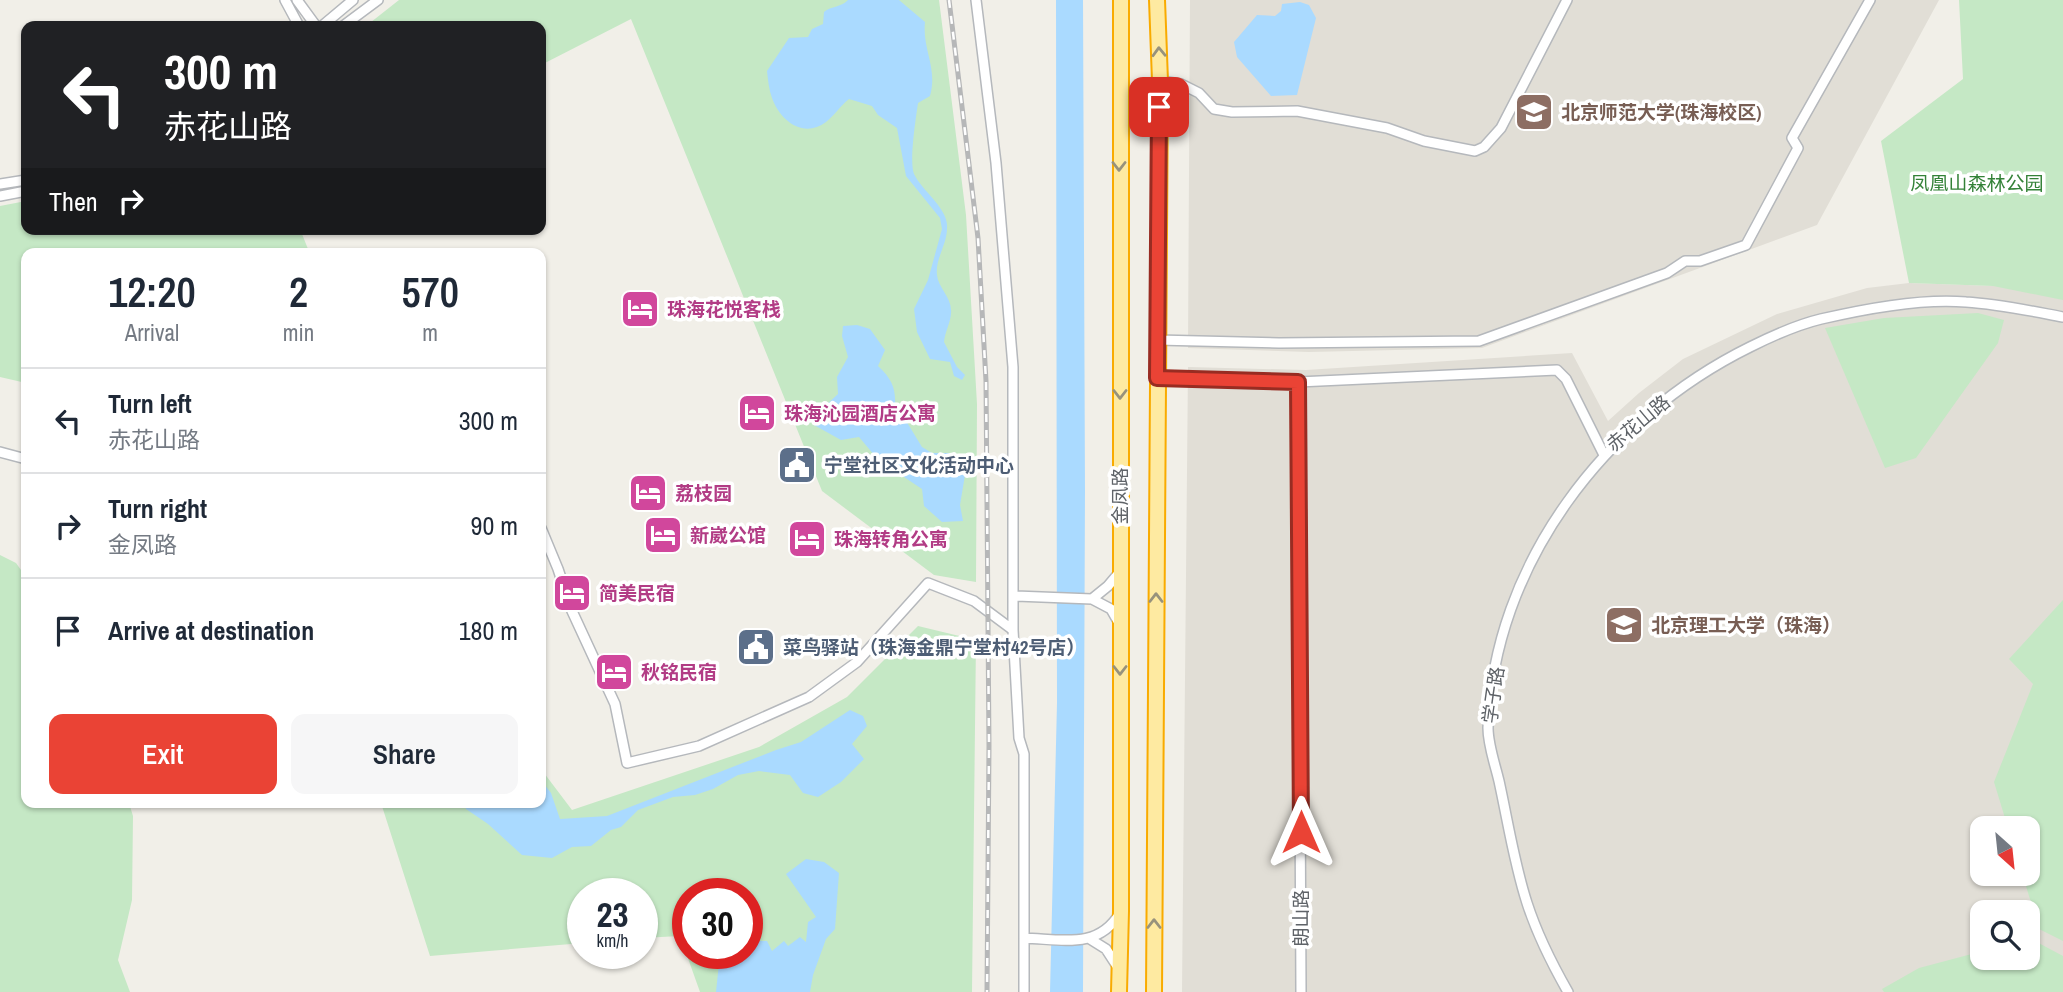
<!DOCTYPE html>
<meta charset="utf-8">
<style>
body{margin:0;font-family:"Archivo Narrow","Noto Sans SC",sans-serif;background:#f6f6f7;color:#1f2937;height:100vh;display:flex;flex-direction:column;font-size:26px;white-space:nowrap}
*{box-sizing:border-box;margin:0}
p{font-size:23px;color:#747a83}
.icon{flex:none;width:38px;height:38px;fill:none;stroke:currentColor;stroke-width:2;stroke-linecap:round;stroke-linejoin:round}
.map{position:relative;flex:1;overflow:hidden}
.drawer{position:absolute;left:21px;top:248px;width:525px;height:560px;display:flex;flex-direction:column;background:#fff;border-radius:14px;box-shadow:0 2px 5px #0004}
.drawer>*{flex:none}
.top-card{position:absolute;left:21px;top:21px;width:525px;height:214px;border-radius:14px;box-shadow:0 2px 5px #0004;background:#202124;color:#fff;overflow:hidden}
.needle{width:46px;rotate:153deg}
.buttons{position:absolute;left:1970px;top:816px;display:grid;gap:14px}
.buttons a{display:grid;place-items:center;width:70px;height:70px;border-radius:14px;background:#fff;box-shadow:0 2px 5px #0004;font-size:35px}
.speed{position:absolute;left:567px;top:878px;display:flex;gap:14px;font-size:35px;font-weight:700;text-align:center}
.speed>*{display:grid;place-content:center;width:91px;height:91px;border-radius:50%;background:#fff;box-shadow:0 2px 5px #0004;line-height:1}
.speed small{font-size:18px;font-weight:400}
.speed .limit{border:10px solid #d22;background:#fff;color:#111}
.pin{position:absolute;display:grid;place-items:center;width:60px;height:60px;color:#fff;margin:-30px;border-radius:14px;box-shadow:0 4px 10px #0006}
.me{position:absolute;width:77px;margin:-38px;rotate:0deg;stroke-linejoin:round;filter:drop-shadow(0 0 5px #0008)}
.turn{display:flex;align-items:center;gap:24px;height:147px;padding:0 28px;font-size:32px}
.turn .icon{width:91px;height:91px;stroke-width:2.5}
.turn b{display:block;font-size:49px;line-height:60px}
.then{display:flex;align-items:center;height:66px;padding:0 28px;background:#0003;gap:14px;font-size:26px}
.eta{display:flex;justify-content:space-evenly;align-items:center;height:119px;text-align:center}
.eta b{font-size:42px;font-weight:600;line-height:49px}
.button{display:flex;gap:14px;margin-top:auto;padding:14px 28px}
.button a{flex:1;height:80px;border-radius:14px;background:#ea4335;color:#fff;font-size:28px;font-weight:600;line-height:80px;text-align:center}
.button a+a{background:#f6f6f7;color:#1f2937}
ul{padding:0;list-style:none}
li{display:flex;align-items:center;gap:21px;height:105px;padding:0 28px;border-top:2px solid #e0e1e3}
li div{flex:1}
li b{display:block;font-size:26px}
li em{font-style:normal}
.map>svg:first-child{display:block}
.education{fill:#e1ded6;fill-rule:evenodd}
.green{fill:#c5e8c5;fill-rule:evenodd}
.water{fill:#aadaff}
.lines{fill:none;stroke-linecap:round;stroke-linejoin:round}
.minor-casing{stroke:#b5b8bc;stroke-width:12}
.trunk-casing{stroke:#f9ab00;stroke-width:18}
.minor{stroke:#fff;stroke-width:9}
.trunk{stroke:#feeaa1;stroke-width:14}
.rail-casing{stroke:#b6b7b8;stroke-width:5}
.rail{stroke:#fff;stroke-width:2.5;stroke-dasharray:8;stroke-linecap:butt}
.oneway{stroke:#97927c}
.route-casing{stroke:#982c22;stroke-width:18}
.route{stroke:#ea4335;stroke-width:12}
.labels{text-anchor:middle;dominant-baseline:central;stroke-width:7;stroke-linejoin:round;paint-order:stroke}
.education-label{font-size:19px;font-weight:bold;fill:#785e54;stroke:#fff;text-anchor:start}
.park-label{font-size:19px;fill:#348238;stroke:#fff}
.hotel-label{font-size:19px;font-weight:bold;fill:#b23c85;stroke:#fff;text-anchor:start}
.street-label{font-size:19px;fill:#5f6368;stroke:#fff}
.service-label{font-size:19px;font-weight:bold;fill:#4e5e75;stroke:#fff;text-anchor:start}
</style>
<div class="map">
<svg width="2063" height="992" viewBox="0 0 2063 992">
<rect width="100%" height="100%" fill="#f1efe8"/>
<path class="education" d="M1190,0H1939L1817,225L1482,348L1309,352L1188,348Z
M2063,156V992H1182L1188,367L1306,370L1572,353L1608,421L1639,393L1683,359L1777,314L1867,288L1909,283L1993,286ZM1983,828H2028V873H1983ZM1983,912H2028V957H1983Z"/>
<path class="green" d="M399,0H939L966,215L977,404L976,582L934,575L822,491L631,19L541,65V26H366Z
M1959,0H2063V300L1993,286L1909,283L1881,141L1963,79Z
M26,201V229H300L310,254H26V383L0,377V206Z
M1978,313L2004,320L1998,343L1916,458L1885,468L1825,328L1884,318Z
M0,555L16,563L26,577V803H129L133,816L132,900L118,960L130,992H0Z
M2063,600V941L2039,929L2022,873H2028V828H2008L1994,782L2033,684L2009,659Z
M918,626L976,640L972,992H700L680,936L642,938V894H583V943L430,956L381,803H541V769L572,810L759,747L847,697ZM688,894H747V954H688Z
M2029,938L2063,956V992H1884L1882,989L1919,968L1983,951V957H2028Z"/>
<path class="water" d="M848,0H899L925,22C922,49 938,68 930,96L918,103C916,117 909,162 914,174C922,191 949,209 947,228C947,245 935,259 937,275C938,287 951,297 951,310C952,320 945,331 944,342L957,367L965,375L962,380L954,376L950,362L930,359L917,332L914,309L928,280L942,229L940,218L906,176L897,128L878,115L872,106L849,99C840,106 834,116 826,122C804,139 780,121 772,98C769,90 768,80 767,71L789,38L808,37L812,29L823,24L824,12C831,6 842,7 848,0Z
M1056,0H1083L1085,490L1083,992H1050L1057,703Z
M1300,2L1309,5L1316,18L1297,95L1271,96L1237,57L1234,42L1257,15L1275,16L1281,11L1282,4Z
M857,325L870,329L885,350L878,366C892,379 896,388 895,407L900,411L922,447L932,453H950L966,469L960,505L963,521L942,522L924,506L922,489L904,477L891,465L875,456L859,437L841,440L814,425L824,407L838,394L837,377L848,357L842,336L843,326Z
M850,710L863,716L867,726L852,744L864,759L841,782L818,797L803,793L790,775L759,771L738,775L713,789L695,795L673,797L638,810L621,827L611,830L591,846L572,847L552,858L522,855L488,824L466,809L463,803H541V780L551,793L560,819L607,816L776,750L801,742Z
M806,859L824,862L839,873L835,929L826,939L813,975L810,992H716L720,954H747V922L753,927L757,941H767L772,951L784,941L788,946L800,937L806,942L808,922L816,917L786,874Z"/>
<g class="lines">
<defs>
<path id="minor" d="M285,0L299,26
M297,0L316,26
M976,0L996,163L1013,367V630L1019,738L1024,754V992
M322,26L353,0
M343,26L378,0
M1160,81L1181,84L1199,93L1214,109L1232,112L1297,111L1387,128L1424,141L1475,151L1484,147L1501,128L1567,0
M0,184L26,180
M0,196L26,191
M1157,340L1279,343L1479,341L1667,273L1685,261H1700L1746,245L1798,148L1792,138L1870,0
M1157,378L1298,382L1557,370L1566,379L1604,455
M1298,382L1301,992
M0,452L26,459
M541,528L558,569L572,611L615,704L627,763L699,746L809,697L857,662L928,583L974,601L1013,630
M1014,596L1092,599L1111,609L1119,623
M1092,599L1108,586L1119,573
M1024,938C1061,939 1098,950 1120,913
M1090,939L1106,949L1119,969
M1568,992C1552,964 1537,934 1527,903C1514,863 1508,822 1499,781C1495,764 1488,745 1488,728C1493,564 1606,418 1750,347C1772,336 1796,325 1821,319C1864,309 1922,298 1966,302C1999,304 2031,311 2063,317"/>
<path id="trunk" d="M1119,992L1121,911V0
M1154,992L1160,81L1157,0"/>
</defs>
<use href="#minor" class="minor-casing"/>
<use href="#trunk" class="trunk-casing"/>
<use href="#minor" class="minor"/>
<use href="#trunk" class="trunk"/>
<defs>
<path id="rail" d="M949,0L978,238L986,381L989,746L987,992"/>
</defs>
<use href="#rail" class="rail-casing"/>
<use href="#rail" class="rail"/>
</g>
<defs><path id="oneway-chevron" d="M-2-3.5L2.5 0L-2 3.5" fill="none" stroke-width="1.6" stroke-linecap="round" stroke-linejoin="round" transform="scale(1.75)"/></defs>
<g class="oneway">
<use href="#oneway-chevron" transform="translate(1159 52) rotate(-92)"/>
<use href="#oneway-chevron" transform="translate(1119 166) rotate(90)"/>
<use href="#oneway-chevron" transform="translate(1120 394) rotate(90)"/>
<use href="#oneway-chevron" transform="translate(1156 598) rotate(-90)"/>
<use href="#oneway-chevron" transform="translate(1120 670) rotate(90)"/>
<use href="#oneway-chevron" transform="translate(1154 924) rotate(-90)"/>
</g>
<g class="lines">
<defs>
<path id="route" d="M1159,107L1157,378L1298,382L1301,832"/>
</defs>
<use href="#route" class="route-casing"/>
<use href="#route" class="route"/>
</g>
<defs>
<symbol id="university-square" viewBox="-11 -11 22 22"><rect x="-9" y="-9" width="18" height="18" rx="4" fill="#8d6e63" stroke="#fff"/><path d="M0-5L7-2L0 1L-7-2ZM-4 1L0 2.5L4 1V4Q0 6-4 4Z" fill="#fff"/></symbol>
<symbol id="hotel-square" viewBox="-11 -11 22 22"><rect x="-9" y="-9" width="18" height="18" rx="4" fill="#d1479c" stroke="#fff"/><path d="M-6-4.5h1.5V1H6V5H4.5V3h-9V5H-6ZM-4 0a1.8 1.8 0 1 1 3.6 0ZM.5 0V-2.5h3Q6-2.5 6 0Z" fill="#fff"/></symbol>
<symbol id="civic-square" viewBox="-11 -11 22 22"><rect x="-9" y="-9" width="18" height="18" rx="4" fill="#5c6f8a" stroke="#fff"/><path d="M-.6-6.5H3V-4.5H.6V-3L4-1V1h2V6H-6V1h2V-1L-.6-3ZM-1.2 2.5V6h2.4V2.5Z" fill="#fff"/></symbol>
</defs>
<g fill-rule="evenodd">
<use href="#university-square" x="1512" y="90" width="44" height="44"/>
<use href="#hotel-square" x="618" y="287" width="44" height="44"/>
<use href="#hotel-square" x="735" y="391" width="44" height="44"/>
<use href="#civic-square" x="775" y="443" width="44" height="44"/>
<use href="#hotel-square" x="626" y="471" width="44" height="44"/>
<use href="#hotel-square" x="641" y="513" width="44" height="44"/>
<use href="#hotel-square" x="785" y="517" width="44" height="44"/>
<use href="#hotel-square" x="550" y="571" width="44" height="44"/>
<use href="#university-square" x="1602" y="603" width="44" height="44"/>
<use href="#civic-square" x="734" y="625" width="44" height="44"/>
<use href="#hotel-square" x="592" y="650" width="44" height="44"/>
</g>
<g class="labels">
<g class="education-label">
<text x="1561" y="112">北京师范大学(珠海校区)</text>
<text x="1651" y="625">北京理工大学（珠海）</text>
</g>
<g class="park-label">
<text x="1977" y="183">凤凰山森林公园</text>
</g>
<g class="hotel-label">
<text x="667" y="309">珠海花悦客栈</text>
<text x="784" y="413">珠海沁园酒店公寓</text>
<text x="675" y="493">荔枝园</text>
<text x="690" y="535">新崴公馆</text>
<text x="834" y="539">珠海转角公寓</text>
<text x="599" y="593">简美民宿</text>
<text x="641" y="672">秋铭民宿</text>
</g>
<g class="street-label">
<text transform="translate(1638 423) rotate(-40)">赤花山路</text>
<text transform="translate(1120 496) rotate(-90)">金凤路</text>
<text transform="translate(1493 695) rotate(-82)">学子路</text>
<text transform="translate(1301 918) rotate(-90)">朗山路</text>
</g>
<g class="service-label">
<text x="824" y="465">宁堂社区文化活动中心</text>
<text x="783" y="647">菜鸟驿站（珠海金鼎宁堂村42号店）</text>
</g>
</g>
</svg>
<div class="buttons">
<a><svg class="needle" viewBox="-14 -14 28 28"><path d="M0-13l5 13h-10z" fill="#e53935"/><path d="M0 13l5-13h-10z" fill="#747a83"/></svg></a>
<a><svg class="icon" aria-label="search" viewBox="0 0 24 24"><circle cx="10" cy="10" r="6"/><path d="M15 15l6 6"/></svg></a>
</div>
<div class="speed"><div>23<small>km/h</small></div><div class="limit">30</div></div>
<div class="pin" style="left:1159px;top:107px;background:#d93025"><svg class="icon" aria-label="arrive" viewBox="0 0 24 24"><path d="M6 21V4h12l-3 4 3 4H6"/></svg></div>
<svg class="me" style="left:1301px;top:832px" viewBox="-20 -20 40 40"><path d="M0-17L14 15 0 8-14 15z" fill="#ea4335" stroke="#fff" stroke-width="4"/></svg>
<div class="top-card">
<div class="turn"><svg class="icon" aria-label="left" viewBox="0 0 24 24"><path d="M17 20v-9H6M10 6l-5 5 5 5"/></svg><div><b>300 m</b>赤花山路</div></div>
<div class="then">Then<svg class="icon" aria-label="right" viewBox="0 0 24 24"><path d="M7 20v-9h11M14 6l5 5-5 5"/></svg></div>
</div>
<section class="drawer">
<div class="eta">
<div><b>12:20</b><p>Arrival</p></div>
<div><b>2</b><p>min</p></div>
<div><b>570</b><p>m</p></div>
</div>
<ul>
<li><svg class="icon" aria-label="left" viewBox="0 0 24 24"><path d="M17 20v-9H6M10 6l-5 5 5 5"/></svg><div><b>Turn left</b><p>赤花山路</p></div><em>300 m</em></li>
<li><svg class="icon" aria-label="right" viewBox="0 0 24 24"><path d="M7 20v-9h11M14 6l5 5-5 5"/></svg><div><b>Turn right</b><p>金凤路</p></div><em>90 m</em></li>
<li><svg class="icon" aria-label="arrive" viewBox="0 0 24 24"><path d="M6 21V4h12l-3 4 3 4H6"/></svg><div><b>Arrive at destination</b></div><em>180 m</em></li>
</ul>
<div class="button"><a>Exit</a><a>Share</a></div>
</section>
</div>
